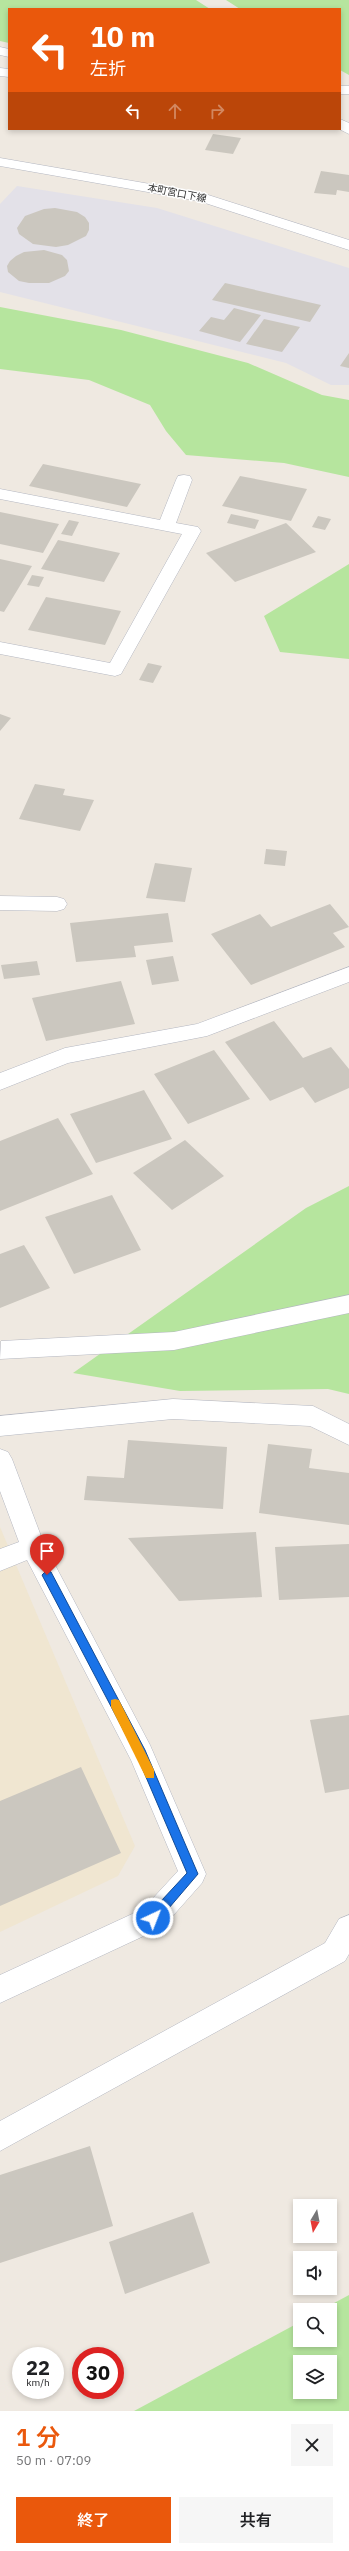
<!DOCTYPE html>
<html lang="ja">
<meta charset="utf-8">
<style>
body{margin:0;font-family:"IBM Plex Sans","Noto Sans JP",sans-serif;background:#f6f6f6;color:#202124;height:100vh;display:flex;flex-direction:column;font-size:15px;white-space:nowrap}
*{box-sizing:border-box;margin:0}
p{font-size:13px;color:#757577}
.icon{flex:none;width:22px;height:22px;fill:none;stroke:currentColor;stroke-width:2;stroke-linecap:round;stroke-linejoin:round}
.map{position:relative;height:2411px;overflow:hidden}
.details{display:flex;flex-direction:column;background:#fff;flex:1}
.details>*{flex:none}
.top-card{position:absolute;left:8px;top:8px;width:333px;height:122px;border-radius:0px;box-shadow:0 2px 6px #0003;background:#ea580c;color:#fff;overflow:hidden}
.needle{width:26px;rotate:190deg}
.controls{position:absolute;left:293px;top:2199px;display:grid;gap:8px}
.controls a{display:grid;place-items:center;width:44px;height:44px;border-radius:0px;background:#fff;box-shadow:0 2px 6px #0003;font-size:20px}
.speed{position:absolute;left:12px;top:2347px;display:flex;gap:8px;font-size:20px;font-weight:700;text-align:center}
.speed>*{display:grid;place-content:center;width:52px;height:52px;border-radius:50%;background:#fff;box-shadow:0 2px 6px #0003;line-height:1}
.speed small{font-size:10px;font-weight:400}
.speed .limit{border:6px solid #d22;background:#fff;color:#111}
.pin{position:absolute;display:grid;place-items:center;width:34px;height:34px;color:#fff;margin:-41px -17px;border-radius:50% 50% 50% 0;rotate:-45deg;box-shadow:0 0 4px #0007}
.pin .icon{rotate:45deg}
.me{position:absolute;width:44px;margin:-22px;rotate:43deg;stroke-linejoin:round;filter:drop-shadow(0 0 3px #0008)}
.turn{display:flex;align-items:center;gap:14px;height:84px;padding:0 16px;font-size:18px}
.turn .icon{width:52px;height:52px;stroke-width:2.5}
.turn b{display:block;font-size:28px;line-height:34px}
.lanes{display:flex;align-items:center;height:38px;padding:0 16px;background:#0003;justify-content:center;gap:20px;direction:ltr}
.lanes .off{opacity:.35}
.round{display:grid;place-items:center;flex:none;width:42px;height:42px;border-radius:0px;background:#f6f6f6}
.overview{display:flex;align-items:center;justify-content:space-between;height:68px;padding:0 16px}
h1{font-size:24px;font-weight:600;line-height:30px;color:#ea580c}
.action{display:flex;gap:8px;margin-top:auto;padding:8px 16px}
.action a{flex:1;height:46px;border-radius:0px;background:#ea580c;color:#fff;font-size:16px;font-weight:600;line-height:46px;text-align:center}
.action a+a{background:#f6f6f6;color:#202124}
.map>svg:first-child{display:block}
.industrial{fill:#e3e1e8}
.education{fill:#f0e6d1}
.green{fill:#b6e59e;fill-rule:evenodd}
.building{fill:#cbc7bf}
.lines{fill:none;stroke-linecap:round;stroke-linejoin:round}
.minor-casing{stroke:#b4b7c1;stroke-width:1}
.minor{fill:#fff;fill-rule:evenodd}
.route{fill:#1a73e8;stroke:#114b97}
.slow{fill:#f59e0b}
.labels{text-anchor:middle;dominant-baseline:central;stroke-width:3;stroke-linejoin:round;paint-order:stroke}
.far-street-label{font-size:10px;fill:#2e2e2e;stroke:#fff}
</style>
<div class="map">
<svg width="349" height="2411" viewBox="0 0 349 2411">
<rect width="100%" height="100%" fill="#efe9e1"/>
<path class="industrial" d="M17,186L157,208L349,268V385H331L286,363L0,292V204Z"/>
<path class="education" d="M0,1527L135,1846L118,1876L0,1932Z"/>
<path class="green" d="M0,0H196L210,9H9V43L0,41Z
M226,0H349V75L340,70V9H240Z
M0,307L121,330L248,363L322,395L349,400V477L284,463L186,455L166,431L150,405L89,380L0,369Z
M349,564V659L280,652L264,616Z
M349,1186V1394L328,1389L180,1391L73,1373L306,1208Z
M349,2295V2411H134L300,2322V2340H330V2310H321ZM300,2362H330V2392H300Z"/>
<path class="building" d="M213,134L241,138L233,154L205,150Z
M321,171L349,175V192L337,190L336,195L314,193Z
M55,208L77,212L85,217L89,223V230L86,236L68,245L56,247L33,244L19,234L17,228L25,216L44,209Z
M44,250L62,255L67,260L69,271L65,276L49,283H29L19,281L8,272L7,266L10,261L16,256L24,252Z
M225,283L321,305L310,322L212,300Z
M234,308L261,315L240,342L199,331L211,317L224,320Z
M264,319L300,327L282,352L246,344Z
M349,353V368L340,366Z
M43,464L141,484L127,507L29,486Z
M240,476L307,489L291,521L222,506Z
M0,512L59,524L43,553L0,544Z
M231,514L259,520L255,529L227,523Z
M318,516L331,519L325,530L312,527Z
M69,520L79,522L72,536L61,534Z
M286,523L316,552L235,582L206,553Z
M58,540L120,553L104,582L41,569Z
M0,559L32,566L4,612L0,611Z
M32,575L44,577L39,587L27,585Z
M46,597L121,611L105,645L28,630Z
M148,663L162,666L153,683L139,680Z
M0,714L11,718L0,731Z
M35,784L65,789L63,795L94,800L80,831L19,819Z
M266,849L287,851L285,866L264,864Z
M155,863L192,868L185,902L146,898Z
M330,904L349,927L333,933L345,947L251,985L211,934L260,914L271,927Z
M168,913L173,942L134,946L136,957L76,962L70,923Z
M173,956L179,981L152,985L146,960Z
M37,961L40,975L4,979L1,965Z
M121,981L135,1024L46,1041L32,998Z
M274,1021L303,1058L331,1047L349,1069V1088L315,1103L303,1087L270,1101L225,1042Z
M214,1050L250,1099L188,1124L154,1074Z
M144,1090L172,1139L96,1163L70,1114Z
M58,1118L93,1174L0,1211V1141Z
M185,1140L224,1176L172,1210L133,1173Z
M112,1195L141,1250L74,1274L45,1217Z
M24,1245L50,1288L0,1308V1254Z
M128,1440L227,1447L223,1509L84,1500L87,1476L124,1478Z
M268,1444L312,1449L309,1468L349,1473V1525L259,1513Z
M256,1532L262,1597L179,1601L128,1538Z
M349,1544V1597L279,1600L275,1547Z
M349,1715V1789L325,1793L310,1720Z
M81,1767L121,1853L0,1906V1801Z
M90,2146L113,2226L0,2263V2175Z
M193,2212L210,2263L125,2294L109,2242Z"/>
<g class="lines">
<defs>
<path id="minor" d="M0,47L9,49V57L0,55Z
M0,68L9,69V77L0,76Z
M340,86H349V94H340Z
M340,119L349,123V134L339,129Z
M0,158L202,193L349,240V250L199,201L0,166Z
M184,475L190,476L192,480L176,523L198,527L201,531L121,674L115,676L0,654V642L110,663L182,534L0,499V489L160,520L176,480L178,476Z
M0,896L57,897L64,899L67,904L64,909L57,911L0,910Z
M349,967V982L207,1036L68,1063L0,1090V1073L65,1048L197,1024Z
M349,1295V1313L174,1350L0,1359L1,1341L174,1332Z
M173,1399L313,1406L349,1424V1445L310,1426L173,1419L0,1436V1416Z
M0,1449L8,1452L12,1459L44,1544L150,1745L206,1874L202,1883L163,1927L0,2003V1975L143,1909L178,1871L131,1760L27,1560L0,1571V1549L19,1542L0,1491Z
M349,1915V1954L345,1961L0,2151V2121L325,1943L339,1919Z"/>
</defs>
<use href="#minor" class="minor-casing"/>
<use href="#minor" class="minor"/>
</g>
<path class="route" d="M47,1570L51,1572L145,1750L198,1874L157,1922L153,1923L149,1922V1914L187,1873L137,1756L42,1575Z"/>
<path class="slow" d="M115,1699L119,1700L154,1770V1778H146L111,1707V1700Z"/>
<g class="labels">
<g class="far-street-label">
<text transform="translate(177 193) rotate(11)">本町宮口下線</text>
</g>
</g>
</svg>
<div class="controls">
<a><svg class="needle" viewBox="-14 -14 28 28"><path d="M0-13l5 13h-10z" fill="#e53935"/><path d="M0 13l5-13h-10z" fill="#757577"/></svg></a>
<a><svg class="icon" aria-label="sound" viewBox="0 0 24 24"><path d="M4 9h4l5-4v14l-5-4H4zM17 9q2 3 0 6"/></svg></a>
<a><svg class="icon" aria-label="search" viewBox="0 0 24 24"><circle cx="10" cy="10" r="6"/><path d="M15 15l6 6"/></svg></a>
<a><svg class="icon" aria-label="layers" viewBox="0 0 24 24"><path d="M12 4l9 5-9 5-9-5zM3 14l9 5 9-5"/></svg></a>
</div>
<div class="speed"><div>22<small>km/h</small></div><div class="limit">30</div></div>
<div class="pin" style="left:47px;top:1575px;background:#d93025"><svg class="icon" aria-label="arrive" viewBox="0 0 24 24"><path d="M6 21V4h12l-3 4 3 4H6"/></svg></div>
<svg class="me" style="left:153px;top:1918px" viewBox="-20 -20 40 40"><circle r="17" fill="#1a73e8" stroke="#fff" stroke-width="3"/><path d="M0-11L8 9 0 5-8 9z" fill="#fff"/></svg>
<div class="top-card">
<div class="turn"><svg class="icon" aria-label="left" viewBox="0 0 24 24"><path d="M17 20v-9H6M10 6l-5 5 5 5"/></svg><div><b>10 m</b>左折</div></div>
<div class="lanes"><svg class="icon" aria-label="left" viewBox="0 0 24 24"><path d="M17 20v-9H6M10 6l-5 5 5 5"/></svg><svg class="icon off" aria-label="ahead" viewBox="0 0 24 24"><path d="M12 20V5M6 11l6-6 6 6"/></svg><svg class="icon off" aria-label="right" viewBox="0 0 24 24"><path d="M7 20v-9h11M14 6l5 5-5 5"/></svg></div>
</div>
</div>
<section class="details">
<div class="overview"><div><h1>1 分</h1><p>50 m · 07:09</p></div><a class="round"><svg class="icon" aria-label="close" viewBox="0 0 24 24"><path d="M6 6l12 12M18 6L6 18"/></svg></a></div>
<div class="action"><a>終了</a><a>共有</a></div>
</section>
